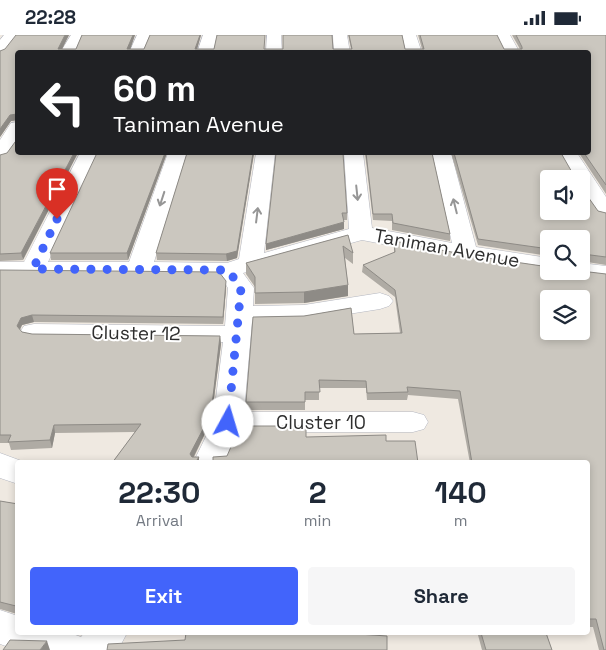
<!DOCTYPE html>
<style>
body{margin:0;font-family:"Space Grotesk",sans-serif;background:#f6f6f7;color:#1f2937;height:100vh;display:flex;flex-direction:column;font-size:19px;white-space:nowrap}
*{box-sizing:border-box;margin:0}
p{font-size:16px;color:#747a83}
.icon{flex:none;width:28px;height:28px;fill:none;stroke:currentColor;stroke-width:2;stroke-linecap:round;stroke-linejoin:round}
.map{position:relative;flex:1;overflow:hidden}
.panel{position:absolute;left:15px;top:425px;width:575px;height:175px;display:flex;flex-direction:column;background:#fff;border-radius:5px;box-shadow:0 2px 8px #0003}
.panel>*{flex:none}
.guide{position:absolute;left:15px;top:15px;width:576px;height:105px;border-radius:5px;box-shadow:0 2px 8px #0003;background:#202124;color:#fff;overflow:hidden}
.controls{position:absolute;left:540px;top:135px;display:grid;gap:10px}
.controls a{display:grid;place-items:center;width:50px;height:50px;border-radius:5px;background:#fff;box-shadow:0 2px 8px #0003;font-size:25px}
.pin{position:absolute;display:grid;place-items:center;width:42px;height:42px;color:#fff;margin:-51px -21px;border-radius:50% 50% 50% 0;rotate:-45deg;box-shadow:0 0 5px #0007}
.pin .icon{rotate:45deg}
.me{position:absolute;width:55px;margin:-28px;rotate:6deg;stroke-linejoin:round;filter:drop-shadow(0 0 4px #0008)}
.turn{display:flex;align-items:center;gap:18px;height:105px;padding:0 15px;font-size:22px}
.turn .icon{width:65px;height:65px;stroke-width:2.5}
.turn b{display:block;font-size:35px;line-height:42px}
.eta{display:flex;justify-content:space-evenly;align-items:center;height:85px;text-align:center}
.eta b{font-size:30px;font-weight:800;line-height:35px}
.button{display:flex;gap:10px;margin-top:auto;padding:10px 15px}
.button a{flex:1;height:58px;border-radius:5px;background:#4264fb;color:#fff;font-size:20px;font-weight:800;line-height:58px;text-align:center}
.button a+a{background:#f6f6f7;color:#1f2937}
.status{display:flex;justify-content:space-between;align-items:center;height:35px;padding:0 25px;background:#fff;direction:ltr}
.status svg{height:14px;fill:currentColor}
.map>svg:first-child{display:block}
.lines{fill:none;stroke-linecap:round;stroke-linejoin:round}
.minor-casing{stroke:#b4b7c1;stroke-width:1}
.minor{fill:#fff;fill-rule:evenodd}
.wall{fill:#afaba4;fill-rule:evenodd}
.shaded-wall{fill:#8e8b86}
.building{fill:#cbc7bf;stroke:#8e8b86;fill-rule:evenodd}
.oneway{stroke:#969696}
.route{stroke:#4264fb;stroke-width:9;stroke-dasharray:0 16.2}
.labels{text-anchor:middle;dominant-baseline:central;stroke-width:4;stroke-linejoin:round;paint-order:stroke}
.street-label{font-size:19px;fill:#2e2e2e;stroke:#fff}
</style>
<div class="status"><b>22:28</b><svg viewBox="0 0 49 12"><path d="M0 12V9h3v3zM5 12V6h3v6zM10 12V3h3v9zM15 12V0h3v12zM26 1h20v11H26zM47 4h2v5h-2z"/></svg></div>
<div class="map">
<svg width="606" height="615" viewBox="0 0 606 615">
<rect width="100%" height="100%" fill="#efe9e1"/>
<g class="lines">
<defs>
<path id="minor" d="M4,0H19L5,18L0,20V5Z
M71,0H85L75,18H60Z
M137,0H151L144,18H129Z
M203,0H217L213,18H197Z
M267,0H281L282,18H266Z
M333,0H347L350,18H334Z
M402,0H416L422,18H406Z
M496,0H510L520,18H505Z
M18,87V107L7,123L0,125V105L11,88Z
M80,118H99L48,227H129L168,118H187L154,227L227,228L239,224L256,118H275L264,218L349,194L344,118H363L372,193L452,208L432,118H451L476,212L549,223V236H553L549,237L466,225L362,205L243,238L254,253L253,271L304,270L380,258L389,261L393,266L389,271L380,274L304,286L252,287L244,377H413L424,380L428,387L424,394L413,397H239L226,428H193L213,387L223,307L34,305L24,303L20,297L24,291L34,289L225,291L228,253L221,242L0,241V227H24Z
M559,118H577L606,162V184L598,182L581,157V144H573Z
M581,228L606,231V245L572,240L570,236H581Z
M0,418L27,428H18V449L0,443Z
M0,575L18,581V598H70L81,602L84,598H127L118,615H17L0,609Z"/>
</defs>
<use href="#minor" class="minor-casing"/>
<use href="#minor" class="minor"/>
</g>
<path class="wall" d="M69,0L62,14H76L82,0H135L130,14H144L150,0H201L197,14H351L348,0H402L405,14H422L418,0H497L504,14H520L512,0H606V159L579,118H589V18H18V85L11,86L0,102V16Z
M167,118L128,225H51L50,218Z
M187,118H254L237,223L227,226L157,225L156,218Z
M276,118L347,178V185H343L344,194L266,215V209Z
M361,118H432L450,199V206L392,195V186L373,185L365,118Z
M451,118H561L549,144L598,176L606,178V230L581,226V204H549V221L478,210Z
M0,120L23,225L0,226Z
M348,200L353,218V229L345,223L348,250V261L304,268L255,269V252L246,239V228Z
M394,206L467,220L549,232V236H581L606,239V615H599L593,592H588V428H470L458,364L408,360L407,365H367L366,353H319V365H305V375H246V367L253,282L304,281L351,273L354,299L400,298L395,262L362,237L363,230L394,218ZM549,264H581V296H549Z
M0,235L226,253L223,289L34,287L22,290L20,295L22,297L32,299L220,301L221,309L211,386L194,422H199V428H112L135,397L55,398L52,413L11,415L9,408H0Z
M0,466L18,469V585L17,579L0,574Z
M479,598H546L552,615H482L478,600Z"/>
<path class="shaded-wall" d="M65,0H69L60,18L58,14Z
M133,0H135L129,18L127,14Z
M200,0H201L196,18L195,14Z
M17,79L18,85L11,86L0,102V94L10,80Z
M74,118H78L23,225L21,218Z
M165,118H167L128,225L127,218Z
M253,118H254L237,223L227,226L226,219Z
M344,187V194L266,215V209Z
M226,246V253L223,289V282Z
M348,250V261L304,268V257Z
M32,280L34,287L22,290L18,298L17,291L21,283Z
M220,301L221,309L211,386L191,427L190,419Z
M54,390L55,398L52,413L50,405Z
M199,422V428H195Z
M47,606L50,615H40Z"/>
<path class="building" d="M16,0H65L58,14H76L82,0H133L127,14H144L150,0H200L195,14H214L217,0H265L264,14H283V0H332L333,14H352L349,0H402L405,14H424L420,0H497L504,14H522V12L516,0H606V150L584,118H589V18H18V80L17,79L10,80L0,94V16L5,14Z
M18,103V118H74L21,218L0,219V120L7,118Z
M97,118H165L127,218H50Z
M187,118H253L237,216L226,219L156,218Z
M276,118H343L347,178H342L344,187L266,209Z
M366,118H432L450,199L393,188L392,179H373Z
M454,118H561L573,139L580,140L581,144H549V176H581V152L598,176L606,178V222L583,219L581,221V204H549V214L478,204Z
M348,200L353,218L343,211L348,250L304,257L255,258V242L246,228Z
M394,206L467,220L549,232V236H581L606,239V615H604L596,584H588V428H472L460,356L407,352L408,357L367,358L366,346L319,345L320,357H305V367H246L253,282L304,281L351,273L354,299L402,298L395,255L363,230L395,217ZM549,264H581V296H549Z
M0,235L219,237L226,246L223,282L32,280L21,283L17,291L22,297L32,299L220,301L211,379L190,419L192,422H199L195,428H112L141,389L54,390L50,405L8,407L11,400H0Z
M240,391H306V402L386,400V406H415L418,428H213V422L227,421Z
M0,466L18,469V584L16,571L0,567Z
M186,598H344L387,601V615H107L108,609L185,605Z
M481,598H546L552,615H486Z
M10,605L47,606L40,615H3Z"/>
<defs><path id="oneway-shaft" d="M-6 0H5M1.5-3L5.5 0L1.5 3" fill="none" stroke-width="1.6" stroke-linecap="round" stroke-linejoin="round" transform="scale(1.25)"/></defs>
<g class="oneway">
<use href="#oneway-shaft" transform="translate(357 158) rotate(84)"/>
<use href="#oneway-shaft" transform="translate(162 164) rotate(108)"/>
<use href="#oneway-shaft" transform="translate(455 171) rotate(-104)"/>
<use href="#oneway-shaft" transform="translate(257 180) rotate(-83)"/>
</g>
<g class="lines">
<path class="route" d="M57,184L33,234L228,235L241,253L228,387"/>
</g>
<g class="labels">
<g class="street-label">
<text transform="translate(447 213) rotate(10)">Taniman Avenue</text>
<text transform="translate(136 298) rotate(1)">Cluster 12</text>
<text x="321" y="387">Cluster 10</text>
</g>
</g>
</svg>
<div class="controls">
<a><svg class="icon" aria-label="sound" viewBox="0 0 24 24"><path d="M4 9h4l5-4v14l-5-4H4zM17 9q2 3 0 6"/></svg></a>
<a><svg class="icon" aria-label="search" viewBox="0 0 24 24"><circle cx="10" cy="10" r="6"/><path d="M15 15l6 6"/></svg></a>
<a><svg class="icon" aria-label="layers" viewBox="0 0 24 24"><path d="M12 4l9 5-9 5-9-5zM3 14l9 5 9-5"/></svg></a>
</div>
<div class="pin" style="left:57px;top:184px;background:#d93025"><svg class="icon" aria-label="arrive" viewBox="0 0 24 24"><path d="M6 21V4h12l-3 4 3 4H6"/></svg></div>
<svg class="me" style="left:228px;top:387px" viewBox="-20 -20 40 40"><circle r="19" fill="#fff"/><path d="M0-13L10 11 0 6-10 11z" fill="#4264fb"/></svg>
<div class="guide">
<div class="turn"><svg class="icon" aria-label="left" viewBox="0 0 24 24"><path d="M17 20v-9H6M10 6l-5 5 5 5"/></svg><div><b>60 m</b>Taniman Avenue</div></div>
</div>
<section class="panel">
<div class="eta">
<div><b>22:30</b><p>Arrival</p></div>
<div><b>2</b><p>min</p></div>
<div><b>140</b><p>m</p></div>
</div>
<div class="button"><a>Exit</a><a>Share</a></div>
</section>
</div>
